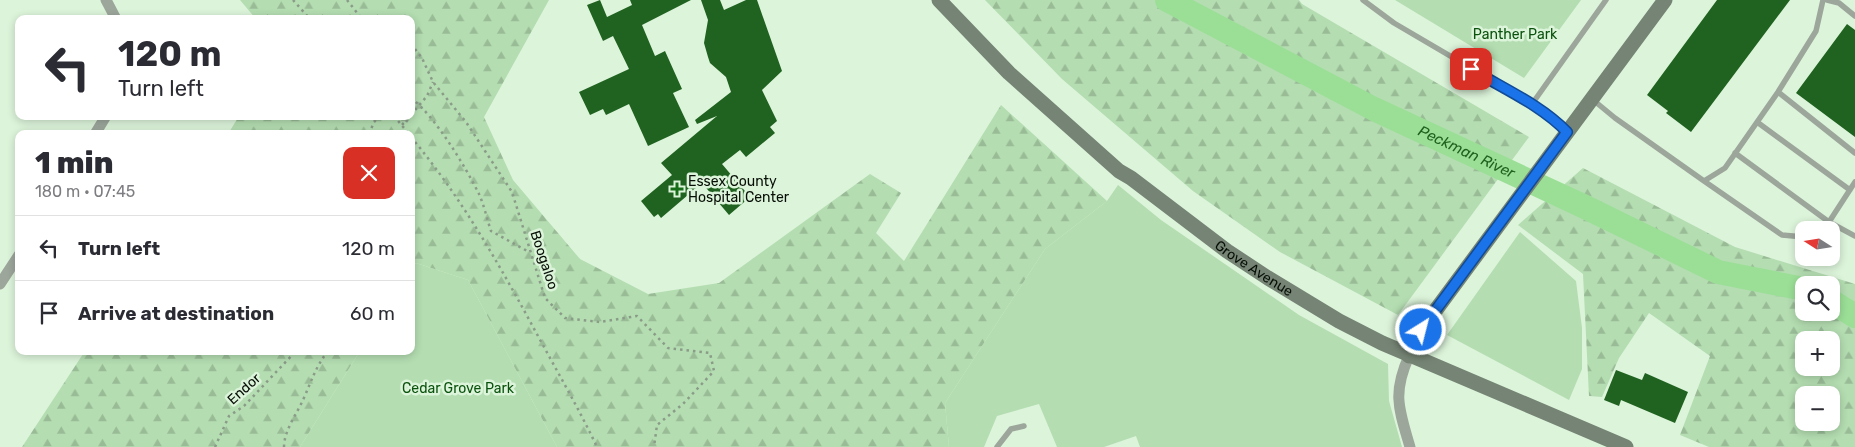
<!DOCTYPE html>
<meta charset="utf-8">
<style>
body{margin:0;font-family:Rubik,sans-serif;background:#f7f7f7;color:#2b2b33;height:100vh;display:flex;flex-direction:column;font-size:19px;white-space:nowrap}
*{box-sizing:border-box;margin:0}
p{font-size:16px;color:#7c7c81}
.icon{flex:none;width:28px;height:28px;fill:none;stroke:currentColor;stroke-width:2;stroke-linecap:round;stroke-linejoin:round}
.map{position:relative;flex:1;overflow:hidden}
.sheet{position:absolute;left:15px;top:130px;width:400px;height:225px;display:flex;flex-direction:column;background:#fff;border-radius:10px;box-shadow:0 2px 8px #0003}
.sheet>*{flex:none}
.banner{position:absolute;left:15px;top:15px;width:400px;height:105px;border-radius:10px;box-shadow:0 2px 8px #0003;background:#fff;color:#2b2b33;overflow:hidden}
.needle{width:32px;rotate:282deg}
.buttons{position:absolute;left:1795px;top:221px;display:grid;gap:10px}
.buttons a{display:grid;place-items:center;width:45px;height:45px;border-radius:10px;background:#fff;box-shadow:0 2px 8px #0003;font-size:25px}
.pin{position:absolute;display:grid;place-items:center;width:42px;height:42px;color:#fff;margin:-21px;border-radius:10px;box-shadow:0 2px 8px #0006}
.me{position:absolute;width:55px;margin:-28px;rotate:36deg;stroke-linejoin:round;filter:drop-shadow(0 0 4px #0008)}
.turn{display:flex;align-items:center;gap:18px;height:105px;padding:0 20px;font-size:22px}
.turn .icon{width:65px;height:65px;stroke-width:2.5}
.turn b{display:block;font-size:35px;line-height:42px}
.round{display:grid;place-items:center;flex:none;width:52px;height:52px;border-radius:10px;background:#f7f7f7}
.head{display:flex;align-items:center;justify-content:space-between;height:85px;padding:0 20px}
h1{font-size:30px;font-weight:800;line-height:38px}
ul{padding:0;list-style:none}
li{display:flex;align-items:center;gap:15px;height:65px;padding:0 20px;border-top:1px solid #e1e1e2}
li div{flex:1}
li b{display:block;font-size:19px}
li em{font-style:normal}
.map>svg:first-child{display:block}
.green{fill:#b4ddb1}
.forest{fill:url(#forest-firs);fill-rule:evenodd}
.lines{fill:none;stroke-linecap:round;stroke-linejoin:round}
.river{stroke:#9bdf97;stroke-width:24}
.building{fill:#206220}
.path{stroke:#8a9b88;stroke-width:2.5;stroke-dasharray:2.5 4;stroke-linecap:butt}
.lane{stroke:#9ca69b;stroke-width:5.5}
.street{stroke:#9ca69b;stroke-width:11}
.secondary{stroke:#758474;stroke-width:15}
.route-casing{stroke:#114b97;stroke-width:12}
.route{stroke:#1a73e8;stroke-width:9}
.poi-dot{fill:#166e19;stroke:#dcf4da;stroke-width:2}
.labels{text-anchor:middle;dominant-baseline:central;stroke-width:5;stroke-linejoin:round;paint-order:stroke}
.park-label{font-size:14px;fill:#0a520d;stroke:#dcf4da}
.poi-label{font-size:14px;fill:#070e06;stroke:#dcf4da;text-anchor:start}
.street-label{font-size:14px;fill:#070e06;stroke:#dcf4da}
.water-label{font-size:15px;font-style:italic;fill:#1f621f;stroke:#dcf4da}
</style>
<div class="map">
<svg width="1855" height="447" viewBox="0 0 1855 447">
<defs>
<pattern id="forest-firs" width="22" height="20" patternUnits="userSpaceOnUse" patternTransform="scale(1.25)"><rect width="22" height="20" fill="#b4ddb1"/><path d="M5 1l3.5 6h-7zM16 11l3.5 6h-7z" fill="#99bc97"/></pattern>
</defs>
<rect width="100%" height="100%" fill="#dcf4da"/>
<path class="green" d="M1395,0H1581L1524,78Z
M1118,185L1161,220L1299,315L1388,364L1389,401L1402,447H1140L1136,436L1104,447H1057L1039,404L997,416L984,447H949L945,403L1045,249L1107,201Z
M1520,232L1576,281L1582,328V369L1569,400L1447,335Z
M416,263L468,280L557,447H300L360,351H411V270Z"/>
<path class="forest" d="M240,0H549L484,117L513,180L580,259L648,294L719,283L870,174L901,193L876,233L904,261L1001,105L1107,201L1045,249L945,403L949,447H557L468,280L416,263L411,270V134H228L239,116H411V19H256Z
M985,0H1299L1302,4L1529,137L1398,315L1280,252L1193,191L1062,79Z
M1583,168L1735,247L1855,284V447H1709L1680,435L1710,356L1649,313L1619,358L1602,397L1589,396L1583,274L1518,225ZM1804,285H1831V312H1804ZM1804,340H1831V368H1804ZM1804,395H1831V422H1804Z
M85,351H360L300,447H22Z"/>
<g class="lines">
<g class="river">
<path id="s1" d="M1167,0L1374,109L1583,206L1718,272L1804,289"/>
<path d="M1831,301L1855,316"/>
</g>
</g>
<path class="building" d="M600,0L607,17L632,5L630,0H691L642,25L655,56L665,51L682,89L673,93L689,127L648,146L629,104L606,115L603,109L590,115L579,92L629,69L613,36L603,41L587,5Z
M701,0H720L724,10L746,0H757L782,71L762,90L777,121L770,127L775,133L746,157L740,150L722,164L750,197L729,215L702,183L661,218L658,214L654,217L641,201L672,175L661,163L717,116L697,124L695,120L731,92L726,77L710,63L708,57L704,43L708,20Z
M1717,0H1790L1691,132L1666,113L1668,111L1647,95Z
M1847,24L1855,30V137L1796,93Z
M1616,370L1642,380L1645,373L1688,392L1675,423L1621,400L1619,406L1604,400Z"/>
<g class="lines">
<path class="path" d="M293,0L310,19
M347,0L362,19
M411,44L422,58L433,82L466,122L512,192L545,298L565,318L600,322L637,316L668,348L710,353L714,371L683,404L657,425L654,447
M411,98C435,116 465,166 479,194C484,205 487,219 491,231L529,252
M411,115L427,96L433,82
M394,116L409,134
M402,123L404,125L410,116
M369,134L374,122L380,116
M411,137C462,198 500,266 538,336C558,373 579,409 597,447
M215,447L229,416L244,406L296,351
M284,447C284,431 296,415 303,400C311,382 316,366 328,351"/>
<path class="lane" d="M1363,0L1394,23L1532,104
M1827,0L1839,3L1855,16
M1778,92L1855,153
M1592,99L1615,118L1704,181L1725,168L1778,92L1816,31L1823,0
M1757,122L1850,190
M1566,131L1558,123L1532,104L1606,0
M1735,153L1829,222L1855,236
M1704,181L1782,235L1804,237
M1816,230L1829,222L1855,182
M997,447L1011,429L1024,426"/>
<path class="street" d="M106,0L116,19
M95,134L106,116
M0,284L19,255
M1409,356C1392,394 1399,409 1410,447"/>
<g class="secondary">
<path id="s2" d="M939,0L1009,73L1119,171L1131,178L1227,251L1268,278L1339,321L1382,343L1626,447"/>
<path d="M1409,356L1421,330L1665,0"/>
</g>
</g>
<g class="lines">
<defs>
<path id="route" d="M1421,330L1567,132C1541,105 1504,89 1471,69"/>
</defs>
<use href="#route" class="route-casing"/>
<use href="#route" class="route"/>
</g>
<path class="poi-dot" d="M674.5 181.5h5v5h5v5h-5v5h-5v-5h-5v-5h5z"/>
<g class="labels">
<g class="park-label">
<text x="1515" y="34">Panther Park</text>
<text x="458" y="388">Cedar Grove Park</text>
</g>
<g class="poi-label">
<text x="688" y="181">Essex County<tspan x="688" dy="16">Hospital Center</tspan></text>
</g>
<g class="street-label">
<text transform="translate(544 260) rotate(72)">Boogaloo</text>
<text stroke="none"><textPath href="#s2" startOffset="415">Grove Avenue</textPath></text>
<text transform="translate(244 389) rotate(-42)">Endor</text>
</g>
<g class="water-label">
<text stroke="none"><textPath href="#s1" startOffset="336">Peckman River</textPath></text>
</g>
</g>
</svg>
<div class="buttons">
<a><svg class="needle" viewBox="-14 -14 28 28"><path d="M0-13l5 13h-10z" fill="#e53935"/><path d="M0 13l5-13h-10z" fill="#7c7c81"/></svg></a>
<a><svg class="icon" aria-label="search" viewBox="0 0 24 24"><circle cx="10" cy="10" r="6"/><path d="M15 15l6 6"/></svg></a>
<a>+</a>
<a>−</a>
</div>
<div class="pin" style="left:1471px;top:69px;background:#d93025"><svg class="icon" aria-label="arrive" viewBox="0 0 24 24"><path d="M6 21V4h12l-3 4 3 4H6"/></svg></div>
<svg class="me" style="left:1421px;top:330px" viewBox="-20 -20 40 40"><circle r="17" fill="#1a73e8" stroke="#fff" stroke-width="3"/><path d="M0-11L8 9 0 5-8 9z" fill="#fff"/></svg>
<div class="banner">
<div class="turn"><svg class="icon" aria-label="left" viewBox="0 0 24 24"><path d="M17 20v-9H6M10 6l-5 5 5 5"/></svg><div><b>120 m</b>Turn left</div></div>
</div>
<section class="sheet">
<div class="head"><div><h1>1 min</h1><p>180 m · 07:45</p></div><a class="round" style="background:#d93025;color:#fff"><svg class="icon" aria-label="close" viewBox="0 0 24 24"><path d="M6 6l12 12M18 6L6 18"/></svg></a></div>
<ul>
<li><svg class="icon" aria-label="left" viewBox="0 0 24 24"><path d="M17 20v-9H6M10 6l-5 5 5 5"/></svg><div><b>Turn left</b></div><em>120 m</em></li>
<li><svg class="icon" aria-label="arrive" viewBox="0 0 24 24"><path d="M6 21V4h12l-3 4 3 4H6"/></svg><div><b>Arrive at destination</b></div><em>60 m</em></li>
</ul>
</section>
</div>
